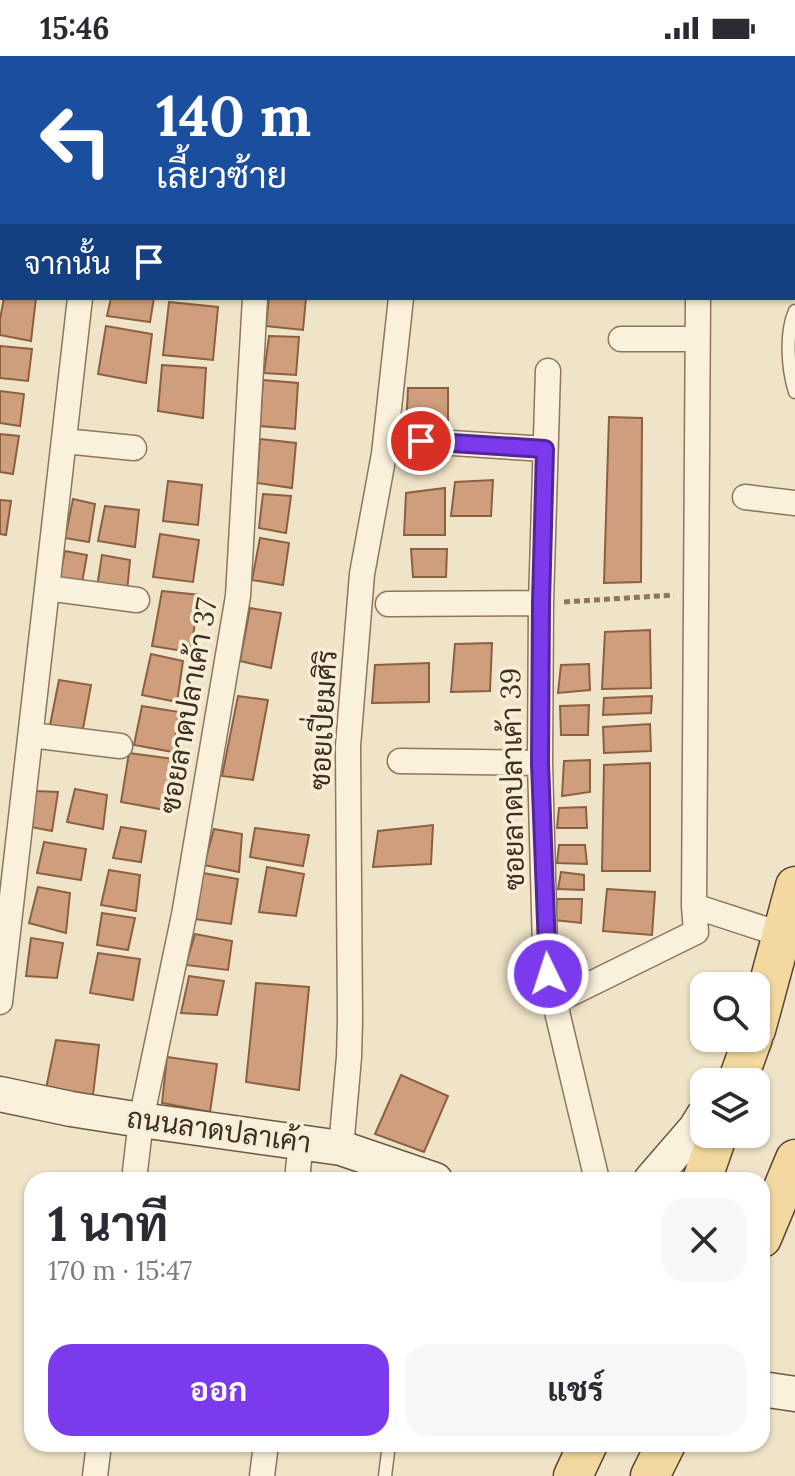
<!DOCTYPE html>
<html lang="th">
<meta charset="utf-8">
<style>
body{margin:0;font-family:Lora,Sarabun,serif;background:#f7f7f7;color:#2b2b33;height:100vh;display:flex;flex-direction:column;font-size:30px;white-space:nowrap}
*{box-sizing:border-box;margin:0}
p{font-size:26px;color:#7c7c81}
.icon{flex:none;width:44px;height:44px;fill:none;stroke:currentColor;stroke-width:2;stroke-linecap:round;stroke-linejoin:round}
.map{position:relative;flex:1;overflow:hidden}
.panel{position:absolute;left:24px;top:1116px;width:746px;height:280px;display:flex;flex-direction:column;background:#fff;border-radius:24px;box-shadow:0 2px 6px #0004}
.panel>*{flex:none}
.top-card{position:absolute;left:0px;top:0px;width:796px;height:244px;box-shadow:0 2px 6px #0004;background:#1a4fa0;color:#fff;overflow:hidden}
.tools{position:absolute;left:690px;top:916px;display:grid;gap:16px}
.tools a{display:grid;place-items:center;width:80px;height:80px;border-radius:16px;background:#fff;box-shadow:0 2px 6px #0004;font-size:40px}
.pin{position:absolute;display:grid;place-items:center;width:68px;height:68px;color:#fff;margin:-34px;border:4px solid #fff;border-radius:50%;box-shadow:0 2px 8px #0007}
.me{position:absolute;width:88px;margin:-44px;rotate:356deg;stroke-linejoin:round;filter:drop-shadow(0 0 6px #0008)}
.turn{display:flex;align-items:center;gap:28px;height:168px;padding:0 24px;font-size:36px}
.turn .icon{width:104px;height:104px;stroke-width:2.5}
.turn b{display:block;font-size:56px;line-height:68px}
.then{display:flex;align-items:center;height:76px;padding:0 24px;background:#0003;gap:16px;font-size:30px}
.round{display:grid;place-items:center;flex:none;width:84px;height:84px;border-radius:24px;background:#f7f7f7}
.overview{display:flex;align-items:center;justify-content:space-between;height:136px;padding:0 24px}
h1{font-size:48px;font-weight:700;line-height:60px}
.primary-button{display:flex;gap:16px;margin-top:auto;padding:16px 24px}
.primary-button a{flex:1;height:92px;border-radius:24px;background:#7c3aed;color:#fff;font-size:32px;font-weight:700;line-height:92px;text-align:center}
.primary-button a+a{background:#f7f7f7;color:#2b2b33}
.status{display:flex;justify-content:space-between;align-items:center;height:56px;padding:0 40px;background:#fff;direction:ltr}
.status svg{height:22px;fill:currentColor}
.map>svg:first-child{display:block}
.building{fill:#cf9f7d;stroke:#8d5f41;stroke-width:2}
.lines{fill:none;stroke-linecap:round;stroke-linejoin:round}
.lane-casing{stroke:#8d765c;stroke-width:15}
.street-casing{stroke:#8d765c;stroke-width:27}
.secondary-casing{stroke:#6f573f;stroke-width:37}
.primary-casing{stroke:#5b4430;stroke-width:41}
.path{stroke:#8d765c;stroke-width:5;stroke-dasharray:6 4;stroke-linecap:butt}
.lane{stroke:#faf1dc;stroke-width:12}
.street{stroke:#faf1dc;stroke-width:24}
.secondary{stroke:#faf1dc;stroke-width:34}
.primary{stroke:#f3d9a0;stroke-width:38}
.route-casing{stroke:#51269a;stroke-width:20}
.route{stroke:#7c3aed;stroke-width:14}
.labels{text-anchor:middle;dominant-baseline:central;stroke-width:7;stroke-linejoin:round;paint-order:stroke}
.street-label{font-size:28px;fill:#3d2e20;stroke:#f7eed8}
</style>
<div class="status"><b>15:46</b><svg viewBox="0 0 49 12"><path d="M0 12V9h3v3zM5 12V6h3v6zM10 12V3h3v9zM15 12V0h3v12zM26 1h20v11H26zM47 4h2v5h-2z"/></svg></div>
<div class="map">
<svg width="795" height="1420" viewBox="0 0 795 1420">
<rect width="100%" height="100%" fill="#f0e4c8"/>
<path class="building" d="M4,242H36L31,285L0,279V263Z
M111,242H154L150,266L107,260Z
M269,242H306L303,274L266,270Z
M169,246L218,251L213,304L163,299Z
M106,270L152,278L146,327L98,318Z
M269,280L299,281L296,319L264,317Z
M0,290L32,293L28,325L0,322Z
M162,309L206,312L203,362L158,355Z
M263,324L298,327L295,373L260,370Z
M408,332H448V375L406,374Z
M0,335L24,338L20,370L0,367Z
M609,361L642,362L641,526L604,527Z
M0,378L19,380L13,418L0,416Z
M260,383L296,387L292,432L257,427Z
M493,424L491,460H451L455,426Z
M168,425L202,429L198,469L163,465Z
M445,432V479H404L406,437Z
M263,438L291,440L286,477L259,472Z
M73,443L95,448L89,486L65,482Z
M0,444L11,445L6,479L0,478Z
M105,450L139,454L135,491L98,485Z
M160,478L199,484L193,526L153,521Z
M260,482L289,487L283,529L252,524Z
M411,493H447L446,521H413Z
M65,495L87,499L82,527L59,524Z
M102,499L130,504L127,536L97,531Z
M162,535L200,539L190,596L152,590Z
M250,552L281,557L271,612L240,605Z
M650,574L651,632L602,633L605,576Z
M492,587L490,635L451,636L455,588Z
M151,598L183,605L177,646L142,639Z
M429,607V646L372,647L375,609Z
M589,608L590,634L558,637L561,609Z
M59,624L91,629L83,673L50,669Z
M238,640L268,644L253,724L222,720Z
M652,640L651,657L603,659L604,642Z
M589,649L588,679H561L560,650Z
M142,650L179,656L173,696L134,689Z
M650,668L651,695L604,697L603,671Z
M129,697L174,703L165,754L121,746Z
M590,704V736L562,740L564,705Z
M650,707V815H602L604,709Z
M75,733L107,739L103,773L67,766Z
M36,735L58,736L52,775L31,771Z
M586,751L587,772H557L559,752Z
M433,769L431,808L373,811L378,775Z
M121,771L146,775L141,806L113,802Z
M255,772L309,779L303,810L250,801Z
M214,773L242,778L239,816L204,809Z
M44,786L86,793L81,824L37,817Z
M559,789H585L587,808L557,807Z
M267,811L304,818L296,860L259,856Z
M109,814L140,819L136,855L101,849Z
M561,816L584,819V834L558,833Z
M203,817L238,823L231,868L194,863Z
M38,831L70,837L66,877L29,867Z
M607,833L655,836L652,879L603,875Z
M557,843H582L581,867L555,864Z
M102,857L135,862L128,894L97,889Z
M195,878L232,885L228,914L186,909Z
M31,882L63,887L57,922L26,920Z
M98,897L140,903L133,944L90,937Z
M189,920L224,925L217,959L181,957Z
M256,927L309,931L299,1034L246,1026Z
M56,984L99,989L93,1039L46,1033Z
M167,1001L217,1008L210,1056L162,1047Z
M401,1019L448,1040L424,1096L375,1078Z"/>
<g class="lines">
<defs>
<path id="lane" d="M794,97H795
M795,255C785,278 788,313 795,336
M385,1420L389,1388"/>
<path id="street" d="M107,2V0
M422,2V0
M624,2V0
M699,2V0
M698,242L694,850L783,879
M621,283H697
M548,315L541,547L540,707L545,892L548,918L597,1124
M64,385L134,392
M421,385L545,393
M745,441L795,447
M47,532L137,544
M388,548L541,547
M31,679L120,690
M400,705L540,707
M556,945L696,876L694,850
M0,946L80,242
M341,1092L349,1001L350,965L348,690L362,518L384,398L401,242
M134,1124L141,1064L184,859L238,540L255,242
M297,1124L301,1085
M95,1420L99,1388
M262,1420L266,1388"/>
<path id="secondary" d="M0,1038L71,1053L141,1064L341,1092L435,1124
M651,1124L696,1072L704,1059
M762,1333L795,1338"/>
<path id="primary" d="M756,974L795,830
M737,1026L753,982
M702,1124L718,1078
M762,1182L795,1103
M573,1420L588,1388
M650,1420L666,1388"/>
</defs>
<use href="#lane" class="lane-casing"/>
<use href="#street" class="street-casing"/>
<use href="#secondary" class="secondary-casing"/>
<use href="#primary" class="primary-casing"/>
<path class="path" d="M564,546L674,539"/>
<use href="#lane" class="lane"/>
<use href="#street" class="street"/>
<use href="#secondary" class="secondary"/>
<use href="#primary" class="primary"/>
</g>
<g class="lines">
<defs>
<path id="route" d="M421,385L545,393L541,547L540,707L548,918"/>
</defs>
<use href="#route" class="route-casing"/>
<use href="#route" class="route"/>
</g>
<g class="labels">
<g class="street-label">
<text transform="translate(188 650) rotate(-80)">ซอยลาดปลาเค้า 37</text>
<text transform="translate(323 664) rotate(-87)">ซอยเปี่ยมศิริ</text>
<text transform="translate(512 723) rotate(-91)">ซอยลาดปลาเค้า 39</text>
<text transform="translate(219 1074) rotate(8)">ถนนลาดปลาเค้า</text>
</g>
</g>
</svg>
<div class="tools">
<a><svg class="icon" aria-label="search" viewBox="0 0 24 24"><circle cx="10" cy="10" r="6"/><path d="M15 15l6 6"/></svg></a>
<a><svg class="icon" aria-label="layers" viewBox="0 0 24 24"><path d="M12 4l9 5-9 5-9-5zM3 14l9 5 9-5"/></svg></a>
</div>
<div class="pin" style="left:421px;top:385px;background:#d93025"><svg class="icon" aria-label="arrive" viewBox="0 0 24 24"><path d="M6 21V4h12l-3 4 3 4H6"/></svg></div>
<svg class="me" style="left:548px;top:918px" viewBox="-20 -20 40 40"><circle r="17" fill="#7c3aed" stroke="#fff" stroke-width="3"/><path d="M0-11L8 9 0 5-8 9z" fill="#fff"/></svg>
<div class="top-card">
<div class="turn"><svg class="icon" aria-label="left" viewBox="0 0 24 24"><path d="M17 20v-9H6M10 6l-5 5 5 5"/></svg><div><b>140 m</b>เลี้ยวซ้าย</div></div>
<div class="then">จากนั้น<svg class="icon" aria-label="arrive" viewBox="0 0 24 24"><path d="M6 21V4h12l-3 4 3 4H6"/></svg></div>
</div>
<section class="panel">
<div class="overview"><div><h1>1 นาที</h1><p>170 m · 15:47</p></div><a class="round"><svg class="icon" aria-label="close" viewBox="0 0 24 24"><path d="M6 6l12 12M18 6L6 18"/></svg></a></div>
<div class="primary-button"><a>ออก</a><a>แชร์</a></div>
</section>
</div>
